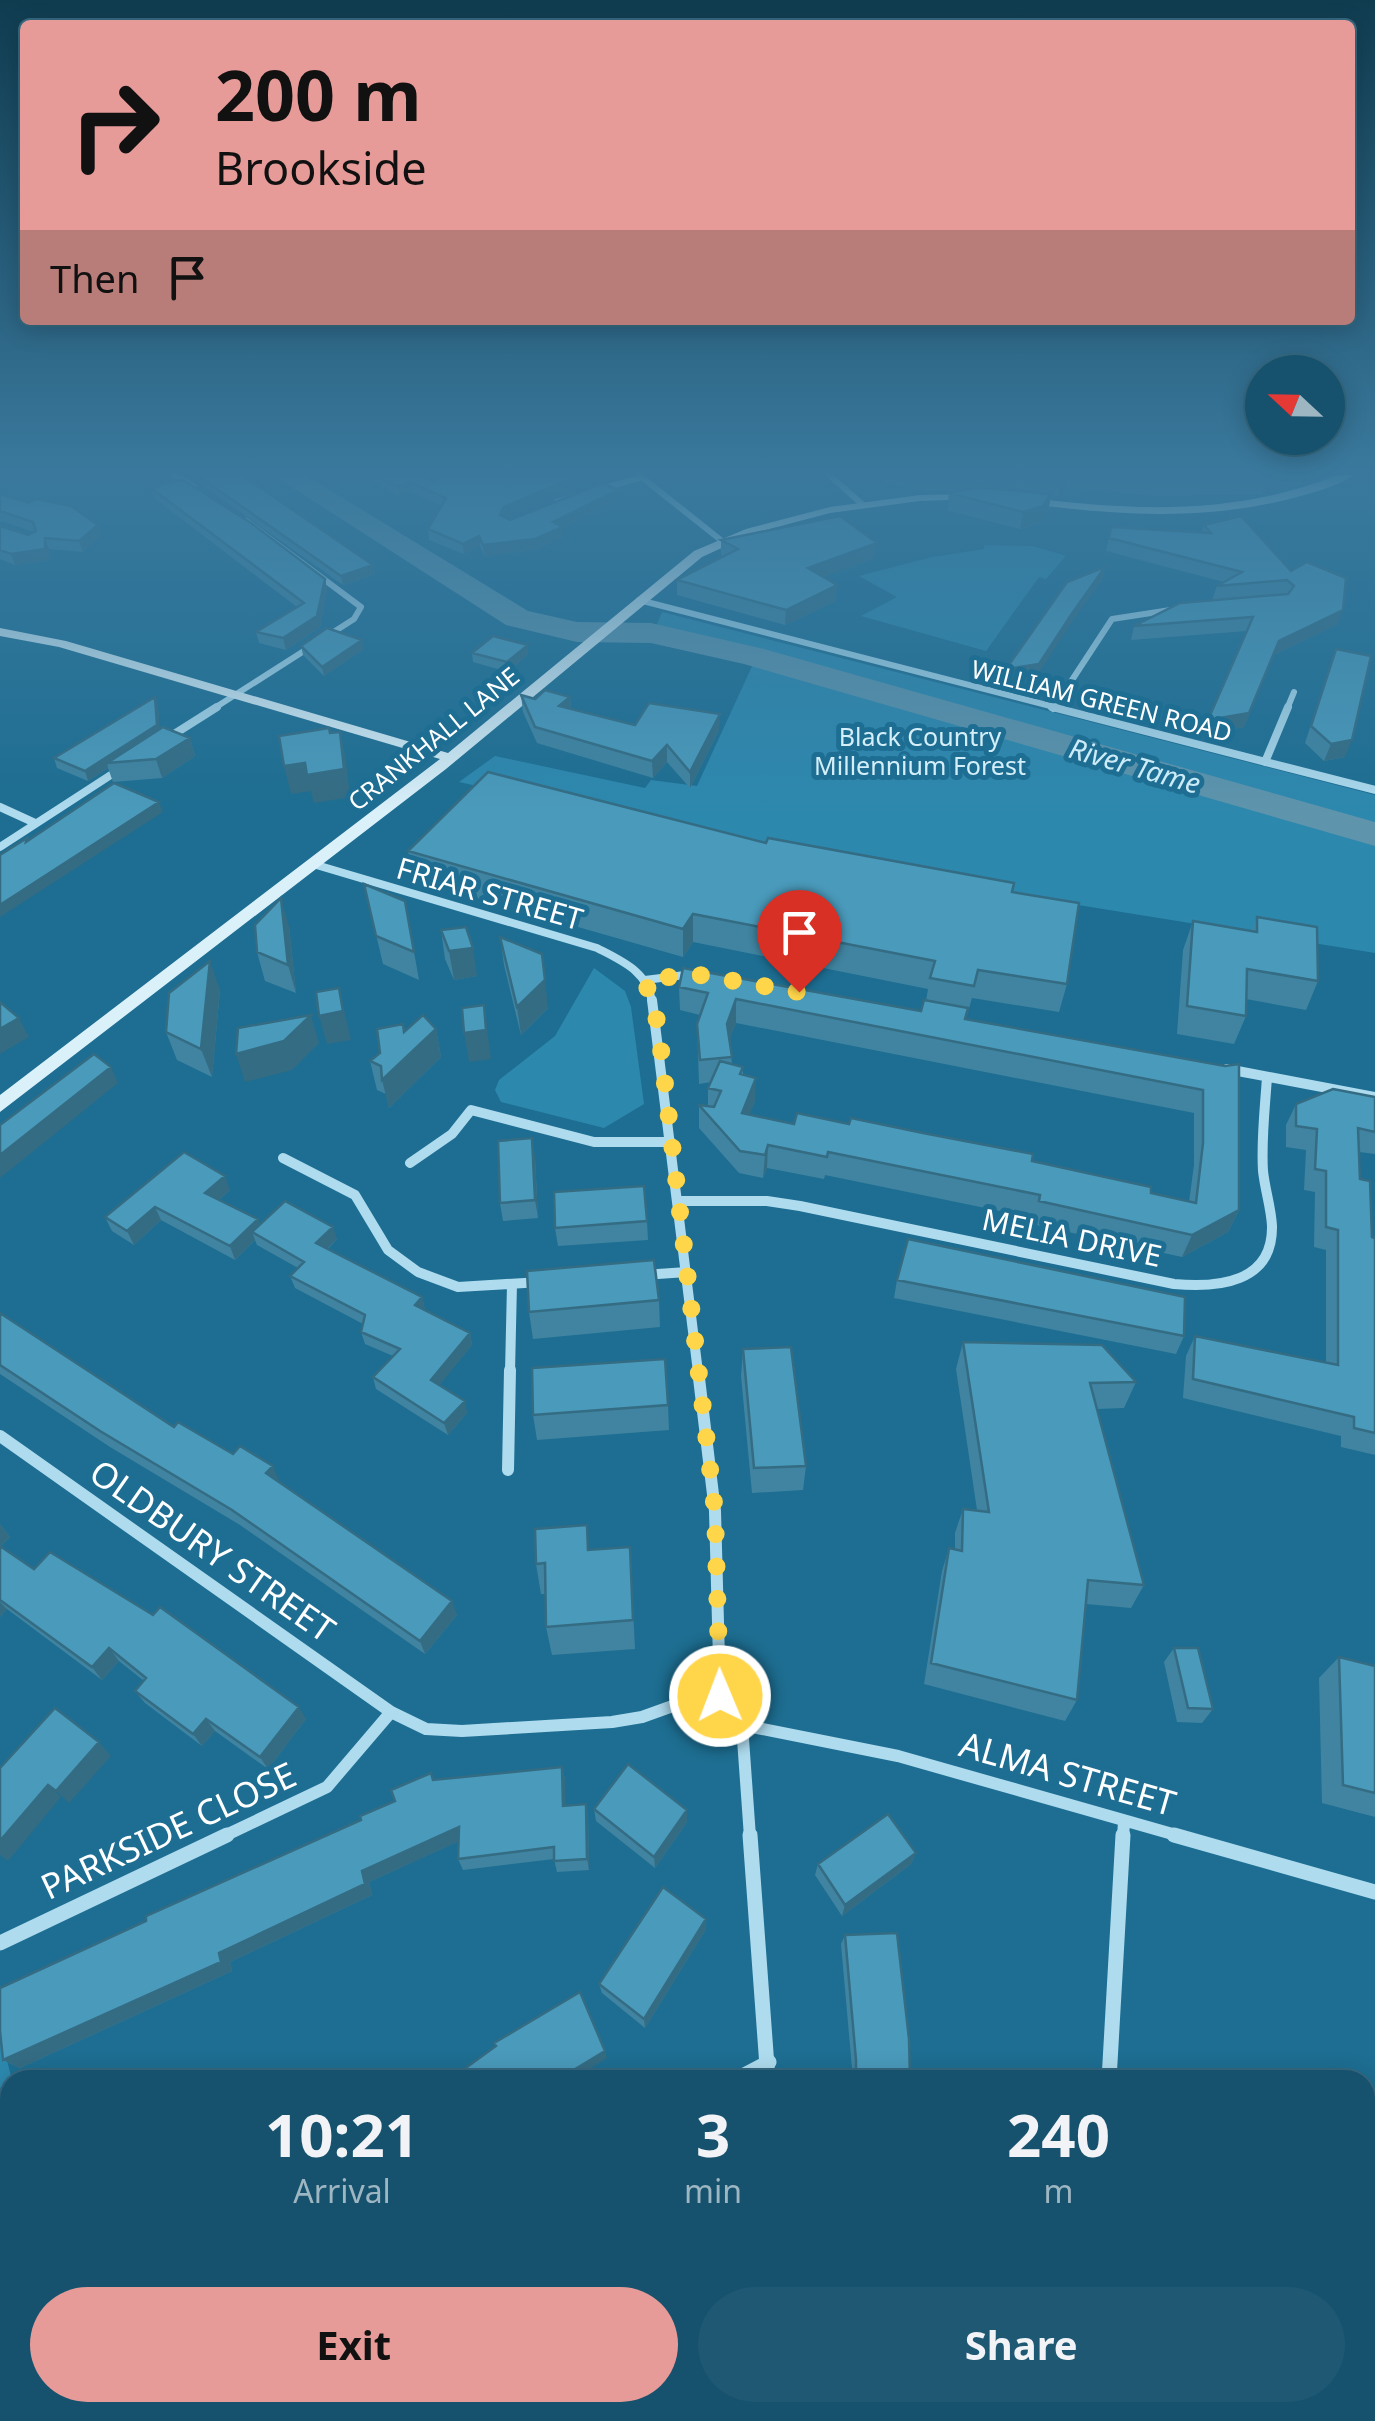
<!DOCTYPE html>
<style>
body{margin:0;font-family:"Noto Sans",sans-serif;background:#1f5873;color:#f1f3f6;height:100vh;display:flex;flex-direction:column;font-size:38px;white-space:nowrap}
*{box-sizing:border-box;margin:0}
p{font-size:32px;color:#9eb6c2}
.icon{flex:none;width:55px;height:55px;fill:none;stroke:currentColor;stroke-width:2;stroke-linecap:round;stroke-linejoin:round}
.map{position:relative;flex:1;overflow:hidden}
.panel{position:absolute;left:0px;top:2070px;width:1375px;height:352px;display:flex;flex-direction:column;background:#16526e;border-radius:30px 30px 0 0;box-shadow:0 5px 25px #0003,0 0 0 2px #356981}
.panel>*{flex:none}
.top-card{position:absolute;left:20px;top:20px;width:1335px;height:305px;border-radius:10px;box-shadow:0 5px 25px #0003,0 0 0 2px #356981;background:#e69b98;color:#111;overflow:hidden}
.needle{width:65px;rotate:292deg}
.tools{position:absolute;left:1245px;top:355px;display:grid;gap:20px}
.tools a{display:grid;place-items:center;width:100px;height:100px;border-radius:50%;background:#16526e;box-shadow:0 5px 25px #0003,0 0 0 2px #356981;font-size:50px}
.pin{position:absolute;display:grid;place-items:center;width:85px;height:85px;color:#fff;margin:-102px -42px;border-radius:50% 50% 50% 0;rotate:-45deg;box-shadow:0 0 10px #0007}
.pin .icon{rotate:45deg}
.me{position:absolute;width:110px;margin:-55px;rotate:359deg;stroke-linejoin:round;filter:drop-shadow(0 0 8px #0008)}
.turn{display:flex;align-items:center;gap:35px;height:210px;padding:0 30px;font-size:45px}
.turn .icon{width:130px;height:130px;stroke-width:2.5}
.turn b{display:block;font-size:70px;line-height:85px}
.then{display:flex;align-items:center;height:95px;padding:0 30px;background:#0003;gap:20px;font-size:38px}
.eta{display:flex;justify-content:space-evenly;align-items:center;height:170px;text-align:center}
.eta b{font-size:60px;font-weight:700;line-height:70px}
.cta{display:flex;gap:20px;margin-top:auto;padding:20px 30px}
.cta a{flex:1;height:115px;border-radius:60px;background:#e69b98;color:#111;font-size:40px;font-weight:700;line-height:115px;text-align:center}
.cta a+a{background:#1f5873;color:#f1f3f6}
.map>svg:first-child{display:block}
.green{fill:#2d88ae}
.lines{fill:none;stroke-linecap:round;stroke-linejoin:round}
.river{fill:#5e94ac;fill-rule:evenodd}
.street-far4{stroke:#aedbee;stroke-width:6}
.street-far3{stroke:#aedbee;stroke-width:8}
.street-far2{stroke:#aedbee;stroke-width:10}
.street-far1{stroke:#aedbee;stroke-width:12}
.street{stroke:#aedbee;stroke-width:15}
.secondary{fill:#dbf1fa;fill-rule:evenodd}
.wall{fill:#4084a1;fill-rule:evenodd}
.shaded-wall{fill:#346c83}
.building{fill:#4a9abb;stroke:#346c83;stroke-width:2.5}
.route{stroke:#ffd54a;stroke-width:18;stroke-dasharray:0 32.4}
.labels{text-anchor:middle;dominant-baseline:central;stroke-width:10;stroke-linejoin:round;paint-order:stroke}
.far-street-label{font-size:25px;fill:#fff;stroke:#1d6e92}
.far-park-label{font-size:25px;fill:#d4effa;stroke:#1d6e92}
.far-water-label{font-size:28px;font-style:italic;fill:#cbebf8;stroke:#1d6e92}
.street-label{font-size:30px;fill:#fff;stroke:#1d6e92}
.near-street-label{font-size:35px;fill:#fff;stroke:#1d6e92}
</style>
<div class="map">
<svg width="1375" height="2421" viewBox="0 0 1375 2421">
<rect width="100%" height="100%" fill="#1d6e92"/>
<path class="green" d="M984,545L1033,546L1066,556L1046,579L1039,577L986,651L861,616L897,597L859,576L932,557L984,549Z
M662,612L1375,795V822C1132,770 898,684 656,627Z
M754,662L1281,817L1375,837V953L836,866L459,782L495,756L645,788L651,780L697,786Z
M594,968L625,991L631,1007L644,1104L604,1128L501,1102L495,1090L499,1080L555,1036Z
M0,2033L12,2080L10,2412L96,2413L98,2421H0Z
M452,2413V2412L742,2413V2421H453Z"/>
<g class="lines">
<path class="river" d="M273,475H305L528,611L577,622L651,623L764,649L1375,822V846L744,664L651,643L577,642L506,625Z"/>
<path class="street-far4" d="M174,475L194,487
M639,475L722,541
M829,475L862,504
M557,502L642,477
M639,600L1062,709
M213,709L354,619L361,607L246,521
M1053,709L1112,619L1177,609
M1287,709L1294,692"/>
<path class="street-far3" d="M1052,707L1375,790
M168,738L217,707
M1265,762L1288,707
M0,807L35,823
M0,847L120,769
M313,864L597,948C622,961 649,972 652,1003
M645,980L693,974"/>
<path class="street-far2" d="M652,1000L698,1372
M1227,1069L1375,1097
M283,1158L355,1195L388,1250L418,1272L458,1287L541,1282
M410,1163L452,1134L471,1110L594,1142H671
M679,1201H767L800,1206L1174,1284C1218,1288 1273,1283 1272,1226C1271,1207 1265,1190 1263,1171C1261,1140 1265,1108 1267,1077
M643,1275L687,1272
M510,1372L512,1284"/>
<path class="street-far1" d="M698,1370L715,1511L720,1697L742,1725
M0,1436L391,1712L426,1729L462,1731L612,1722L642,1717L720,1689
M508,1470L510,1370
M742,1725L898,1756L1183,1837
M742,1725L750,1837
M222,1837L327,1787L391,1712
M1123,1837L1124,1822"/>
<path class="street" d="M750,1835L768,2080
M1174,1835L1375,1892
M0,1943L227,1835
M735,2080L769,2062
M1109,2080L1123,1835
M754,2412V2421
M1091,2412V2421
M434,2421L435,2412"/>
<path class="secondary" d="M1339,475H1354C1338,486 1316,492 1297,497C1205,522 1115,515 1022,503L1016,500L1022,497C1134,511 1232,516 1339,475Z
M973,494L977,495V499L920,501L830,513L754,533L702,557L446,769L0,1112V1095L440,759L59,647L0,636V628L66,641L448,753L694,551L746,529L830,507L920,495Z"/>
</g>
<path class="wall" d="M101,475H128L115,480Z
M359,475H423L433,482L438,479L430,475H586L582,477L583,484L505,518L510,520L618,490V500L563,528V537L536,550L484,556L480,546L464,554L429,540L428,529L442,506L410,492L399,496Z
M884,475H1314L1312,481L1262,494L1154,496L1065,487L1057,498L1051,497L1048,511L1040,523L1020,529L947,510L949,493L960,491H924L884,483Z
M200,477L373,565L375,574L343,585L202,485Z
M151,488L325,579L327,590L320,627L286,650L259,643L256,632L297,607L154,498Z
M0,494L101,536L83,552L49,549V560L15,565L0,559V526L28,535L34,532L2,521L0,522Z
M1241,516L1338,624L1274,655L1244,727L1204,734L1247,631L1131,640L1134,626L1212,600L1217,586L1224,582L1106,551L1111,527L1202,533L1204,525Z
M721,540L875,558L823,577L836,601L785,625L677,595V580L723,556L721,555Z
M301,646L364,649L324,676L303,655Z
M1336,649L1345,757L1324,761L1305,743Z
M472,653L528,654L508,672L473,662Z
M521,695L535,699L570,697L571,709L635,725L719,730L690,788L667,762L653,778L537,743L523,712Z
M155,697L158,706L159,730L190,738L195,756L162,778L113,782L108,768L88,781L57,768L54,758Z
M766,843L1012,892L1067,984L1059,1012L972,998L966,1019L1225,1066L1239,1210L1228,1232L1182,1257L1032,1224L1034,1218L825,1175L824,1179L767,1168L763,1178L739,1173L699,1128V1105L708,1106V1088L711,1082L699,1084L697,1024L700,1015L680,1010L679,987L921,1011L926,1001L928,989L693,942L683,957L413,880L408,851ZM736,1023L1194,1113V1165L1189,1202L1151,1193L1032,1161L794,1124L749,1115L755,1101L743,1075V1067L732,1064L729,1040Z
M364,884L405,901L419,980L383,964Z
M1257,917L1318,981L1306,1010L1246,999V1016L1234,1044L1177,1034L1183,950L1193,921L1252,931Z
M289,926L296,993L265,981L257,952Z
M441,930L477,976L454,980L445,959Z
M500,937L548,1008L521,1035L504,965Z
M220,990L212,1077L177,1060L166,1032Z
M436,1029L441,1057L389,1108L386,1094L377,1090L370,1061L404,1031Z
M1375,1097V1154L1359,1152L1360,1179L1372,1237L1375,1238V1455L1341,1447V1436L1183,1398L1186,1356L1195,1336L1326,1363V1250L1314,1247L1315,1192L1304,1190L1306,1150L1286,1147V1125L1296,1104Z
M535,1157L538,1218L503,1221L500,1203Z
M230,1190L219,1200L258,1219L260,1225L337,1239L328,1249L422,1297L425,1310L470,1333L472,1345L439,1385L467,1413L448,1435L376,1389L373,1377L393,1356L365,1344L361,1332L363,1324L295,1288L290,1276L298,1268L257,1245L255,1240L235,1260L161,1220L134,1245L112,1231L105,1217Z
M647,1221L648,1240L558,1246L555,1228Z
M897,1280L1184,1336L1176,1354L894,1298Z
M659,1300L660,1327L533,1339L529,1312Z
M0,1313L174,1427L280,1482L457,1615L425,1654L240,1525L110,1447L0,1374Z
M963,1342L1136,1382L1124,1408L1097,1409L1144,1585L1131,1608L1086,1604L1077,1700L1065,1721L924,1684L942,1571L949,1548L955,1549V1533L963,1509L977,1510L956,1369Z
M743,1349L806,1466L803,1490L752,1493L741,1376Z
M668,1405L669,1430L537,1440L533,1415Z
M0,1524L10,1537L1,1546L34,1569L306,1719L268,1769L215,1731L202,1746L145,1703L135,1691L144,1681L119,1661L102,1680L7,1609L0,1617Z
M630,1547L635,1649L552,1655L546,1627V1594H541L536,1564L590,1550Z
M1174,1648L1213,1709L1202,1723L1177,1722L1164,1662Z
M1339,1657L1375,1666V1817L1322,1803L1319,1678Z
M562,1767L565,1780V1806L586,1804L588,1816L589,1870L557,1872L554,1859L463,1870L458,1859L459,1841L369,1882L372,1895L230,1962L232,1971L20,2068L3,2060L361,1820L434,1780Z
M594,1809L687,1822L655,1868L596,1821Z
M916,1853L911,1864L842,1916L815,1875L818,1864Z
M706,1929L645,2028L602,1993L599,1984Z
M845,1935L910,2080H852V2068L841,1944Z
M1375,2194V2421H1275V2412H1365V2196Z"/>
<path class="shaded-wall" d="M114,475H128L115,480Z
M577,475H586L582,477L583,484L505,518L500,515L504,507Z
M1064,475H1067L1065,487L1057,498L1061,480Z
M1274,475H1314L1312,481L1262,494L1268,476Z
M409,482L410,492L399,496L397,486Z
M618,490V500L563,528V537L536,550L484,556L483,545L553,522Z
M1051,494L1048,511L1040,523L1020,529L1023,512Z
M98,525L101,536L83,552L79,541Z
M479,536L480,546L464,554L463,544Z
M45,538L49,549V560L15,565L11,554Z
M877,543L875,558L807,583L808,568Z
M373,565L375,574L343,585L341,576Z
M1105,567L1102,580L1070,625L1036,677L1004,682L1006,669L1073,612Z
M325,579L327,590L320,627L286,650L283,638Z
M837,585L836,601L785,625L786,610Z
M1343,610L1338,624L1274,655L1244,727L1204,734L1208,720L1279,641Z
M362,640L364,649L324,676L322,667Z
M528,645V654L508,672L507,662Z
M155,697L158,706L160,734L107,763L108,768L88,781L85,771Z
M570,697L571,714L559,706Z
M720,714L719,730L690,788V772Z
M340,732L346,760L350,797L314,803L311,791L291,794L284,766Z
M190,738L195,756L162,778L156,759Z
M1352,740L1345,757L1324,761L1331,744Z
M667,745V762L653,778L652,761Z
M159,802L163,812L0,917V905Z
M281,898L289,926L296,993L288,965Z
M693,914V942L683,957V929Z
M473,948L477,976L454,980L449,951Z
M210,961L220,990L212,1077L201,1049Z
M545,980L548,1008L521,1035L517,1007Z
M339,988L351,1040L327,1044L319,1016Z
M736,999V1023L726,1048L727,1024Z
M484,1005L491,1059L469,1062L464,1033Z
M311,1015L319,1043L292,1070L245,1082L236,1054Z
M19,1018L29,1037L0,1054V1029Z
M436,1029L441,1057L389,1108L382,1080Z
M111,1067L118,1083L0,1178V1155Z
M756,1078L755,1101L741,1136L742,1113Z
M532,1138L535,1157L538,1218L535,1200Z
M768,1145L767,1168L763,1178L765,1155Z
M225,1176L230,1190L211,1207L205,1193Z
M155,1207L161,1220L134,1245L127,1231Z
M1239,1210L1228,1232L1182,1257L1192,1235Z
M258,1219L263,1233L252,1232L255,1240L235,1260L230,1246Z
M333,1227L337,1239L320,1256L316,1243Z
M422,1297L425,1309L418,1318L415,1305Z
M470,1333L472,1345L434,1392L431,1380Z
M465,1401L467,1413L448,1435L444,1423Z
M273,1466L280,1482L266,1473Z
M0,1524L10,1537L0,1547Z
M452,1601L457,1615L425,1654L420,1641Z
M0,1602L7,1609L0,1617Z
M109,1648L119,1661L102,1680L92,1667Z
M299,1707L306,1719L268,1769L260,1757Z
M206,1719L215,1731L202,1746L193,1734Z
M99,1742L111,1756L69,1803L56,1791Z
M562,1767L565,1780L566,1818L563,1806Z
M48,1785L61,1797L8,1861L0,1855V1841Z
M586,1804L588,1816L589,1870L587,1859Z
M687,1810V1822L655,1868L654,1857Z
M459,1827L464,1839L369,1882L372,1895L230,1962L232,1971L20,2068L3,2060L219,1953L362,1871Z
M916,1853L911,1864L842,1916L845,1905Z
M706,1919V1929L645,2028L644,2019Z
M605,2051L607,2058L572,2080H557Z
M353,2412H362L360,2421H351Z"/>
<path class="building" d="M208,475H242L373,565L341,576L200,477Z
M376,475H423L433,482L440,477L439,475H580L504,507L500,515L510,520L603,483L618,490L553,522L563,527L535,539L483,545L479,536L463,544L428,529L446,498L409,482L397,486Z
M1018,475H1064L1061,480Z
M1126,475H1274L1268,476L1158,478Z
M182,479L251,523L325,579L317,616L283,638L256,632L304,603L151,488Z
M979,487L1051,494L1043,506L1023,512L949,493Z
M0,494L28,503L36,499L71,506L98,525L79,541L45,538V549L11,554L0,550V526L28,535L36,531L33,522L0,511Z
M840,516L877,543L808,568L837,585L786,610L677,580L738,549L721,540Z
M1241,516L1291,571L1307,562L1346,578L1343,610L1279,641L1249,713L1208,720L1253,617L1134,626L1180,603L1288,594L1294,586L1287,580L1217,586L1242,572L1109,538L1111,527L1211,533L1204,525Z
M1105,567L1073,612L1039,664L1006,669L1067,582Z
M327,628L362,640L322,667L301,646Z
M493,636L528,645L507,662L472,653Z
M1336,649L1371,656L1352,740L1331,744L1311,726Z
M545,690L570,697L559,706L635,725L649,703L720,714L690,772L667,745L652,761L535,727L521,695L535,699Z
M155,697L157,725L85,771L54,758Z
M163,727L190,738L156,759L107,763Z
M329,728L330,733L340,732L344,769L307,775L305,763L284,766L279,736Z
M488,772L766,843L768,838L1014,883L1012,892L1079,903L1067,984L978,970L974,986L930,978L935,961L693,914L683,929L408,851Z
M114,783L159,802L0,905V855L27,838L26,842Z
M364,884L405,901L414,952L376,936Z
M281,898L288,965L257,952L255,925Z
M1257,917L1317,927L1318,981L1247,969L1246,1016L1187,1006L1193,921L1257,932Z
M466,927L473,948L449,951L441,930Z
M500,937L542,954L545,980L517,1007Z
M210,961L201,1049L166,1032L169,993Z
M683,968L921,1011L924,1000L968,1008L965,1019L1225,1066L1239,1064V1210L1192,1235L1039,1201L1040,1195L828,1152L827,1157L768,1145L765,1155L740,1151L699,1105L714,1107L721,1091L708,1088L720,1061L743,1067L740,1074L756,1078L742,1113L794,1124L797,1113L849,1124L851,1118L923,1133L1033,1154L1032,1161L1151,1187V1193L1196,1203L1203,1143V1090L736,999L727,1024L732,1057L700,1060L697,1024L708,993L679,987Z
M339,988L343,1011L319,1016L316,992Z
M0,1002L19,1018L0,1029Z
M484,1005L486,1030L464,1033L462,1008Z
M311,1015L284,1041L236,1054L238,1028Z
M423,1015L436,1029L382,1080L381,1066L370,1061L380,1053L377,1029L403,1024L404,1032Z
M94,1054L111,1067L0,1155V1125Z
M1333,1089L1375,1097V1132L1358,1128L1360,1179L1370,1181L1372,1237L1375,1238V1433L1354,1428V1417L1193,1379L1195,1336L1338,1365V1230L1326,1227V1171L1315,1169L1317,1129L1296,1126V1104Z
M532,1138L535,1200L500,1203L498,1141Z
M184,1152L225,1176L205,1193L258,1219L230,1246L155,1207L127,1231L105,1217Z
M644,1186L647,1221L555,1228L554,1192Z
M285,1201L333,1227L316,1243L422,1297L415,1305L470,1333L431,1380L465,1401L444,1423L373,1377L400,1349L361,1332L365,1315L290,1276L304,1262L252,1232Z
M908,1239L1185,1297L1184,1336L897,1280Z
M654,1260L659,1300L529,1312L527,1271Z
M0,1313L174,1427L178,1422L233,1454L240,1446L273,1466L266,1473L452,1601L420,1641L232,1510L100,1431L0,1365Z
M963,1342L1102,1345L1136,1382L1090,1383L1144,1585L1088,1580L1077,1700L931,1663L949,1548L962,1551L963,1509L989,1512Z
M791,1347L806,1466L754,1468L743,1349Z
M665,1359L668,1405L533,1415L532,1368Z
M587,1525L588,1550L630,1547L633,1620L546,1627L545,1563L536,1564L535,1529Z
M0,1546L34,1569L50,1552L153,1615L160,1607L299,1707L260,1757L206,1719L193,1734L135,1691L146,1678L109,1648L92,1667L0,1600Z
M1174,1648H1198L1213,1709L1188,1708Z
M1339,1657L1375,1666V1793L1343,1785Z
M55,1708L99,1742L56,1791L48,1785L0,1841V1768Z
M628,1764L687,1810L654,1857L594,1809Z
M562,1767L563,1806L586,1804L587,1859L554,1861V1847L458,1859L459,1827L362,1871L365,1884L219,1953L221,1962L3,2060L0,2031V1988L146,1921V1916L361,1820L360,1816L395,1801L391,1790L431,1773L433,1780Z
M888,1814L916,1853L845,1905L818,1864Z
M663,1887L706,1919L644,2019L599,1984Z
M897,1933L909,2039L910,2080H856V2060L845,1935Z
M580,1992L605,2051L557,2080H449L496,2046L494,2043Z
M1365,2221L1375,2224V2328L1365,2325Z
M1365,2373L1375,2376V2421H1300V2412H1365Z
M289,2412H353L351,2421H288Z
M845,2412H907V2421H845Z"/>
<linearGradient id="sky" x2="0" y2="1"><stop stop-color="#103c50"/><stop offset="0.58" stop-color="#3a799d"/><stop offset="1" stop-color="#3a799d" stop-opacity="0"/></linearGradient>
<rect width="1375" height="813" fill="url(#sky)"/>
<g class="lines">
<path class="route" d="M720,1696L715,1511L658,1024L645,980L694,974L799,992"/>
</g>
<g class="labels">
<g class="far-street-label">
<text transform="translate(1102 700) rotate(14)">WILLIAM GREEN ROAD</text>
<text transform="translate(433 738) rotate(-39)">CRANKHALL LANE</text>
</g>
<g class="far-park-label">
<text x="920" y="736">Black Country<tspan x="920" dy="29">Millennium Forest</tspan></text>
</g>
<g class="far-water-label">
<text transform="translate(1135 765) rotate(16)">River Tame</text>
</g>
<g class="street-label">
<text transform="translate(490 893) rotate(16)">FRIAR STREET</text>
<text transform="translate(1072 1237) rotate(12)">MELIA DRIVE</text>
</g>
<g class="near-street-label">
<text transform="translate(213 1550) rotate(35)">OLDBURY STREET</text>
<text transform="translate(1068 1773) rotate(16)">ALMA STREET</text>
<text transform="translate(168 1830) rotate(-25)">PARKSIDE CLOSE</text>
</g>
</g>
</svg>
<div class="tools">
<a><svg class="needle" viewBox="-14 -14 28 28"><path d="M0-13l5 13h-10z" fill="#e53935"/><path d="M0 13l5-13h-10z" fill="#9eb6c2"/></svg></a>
</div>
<div class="pin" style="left:799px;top:992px;background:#d93025"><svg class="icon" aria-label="arrive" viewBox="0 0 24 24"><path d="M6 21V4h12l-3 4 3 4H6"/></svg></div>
<svg class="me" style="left:720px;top:1696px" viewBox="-20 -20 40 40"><circle r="17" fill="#ffd54a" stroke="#fff" stroke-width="3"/><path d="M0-11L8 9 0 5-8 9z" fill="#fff"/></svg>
<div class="top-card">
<div class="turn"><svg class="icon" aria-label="right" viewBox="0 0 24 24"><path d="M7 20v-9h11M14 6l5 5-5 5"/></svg><div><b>200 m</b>Brookside</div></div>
<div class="then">Then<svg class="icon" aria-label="arrive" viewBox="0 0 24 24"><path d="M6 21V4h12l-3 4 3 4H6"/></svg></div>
</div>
<section class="panel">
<div class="eta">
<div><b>10:21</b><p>Arrival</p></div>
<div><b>3</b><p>min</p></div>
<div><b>240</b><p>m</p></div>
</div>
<div class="cta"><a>Exit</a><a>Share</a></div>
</section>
</div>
